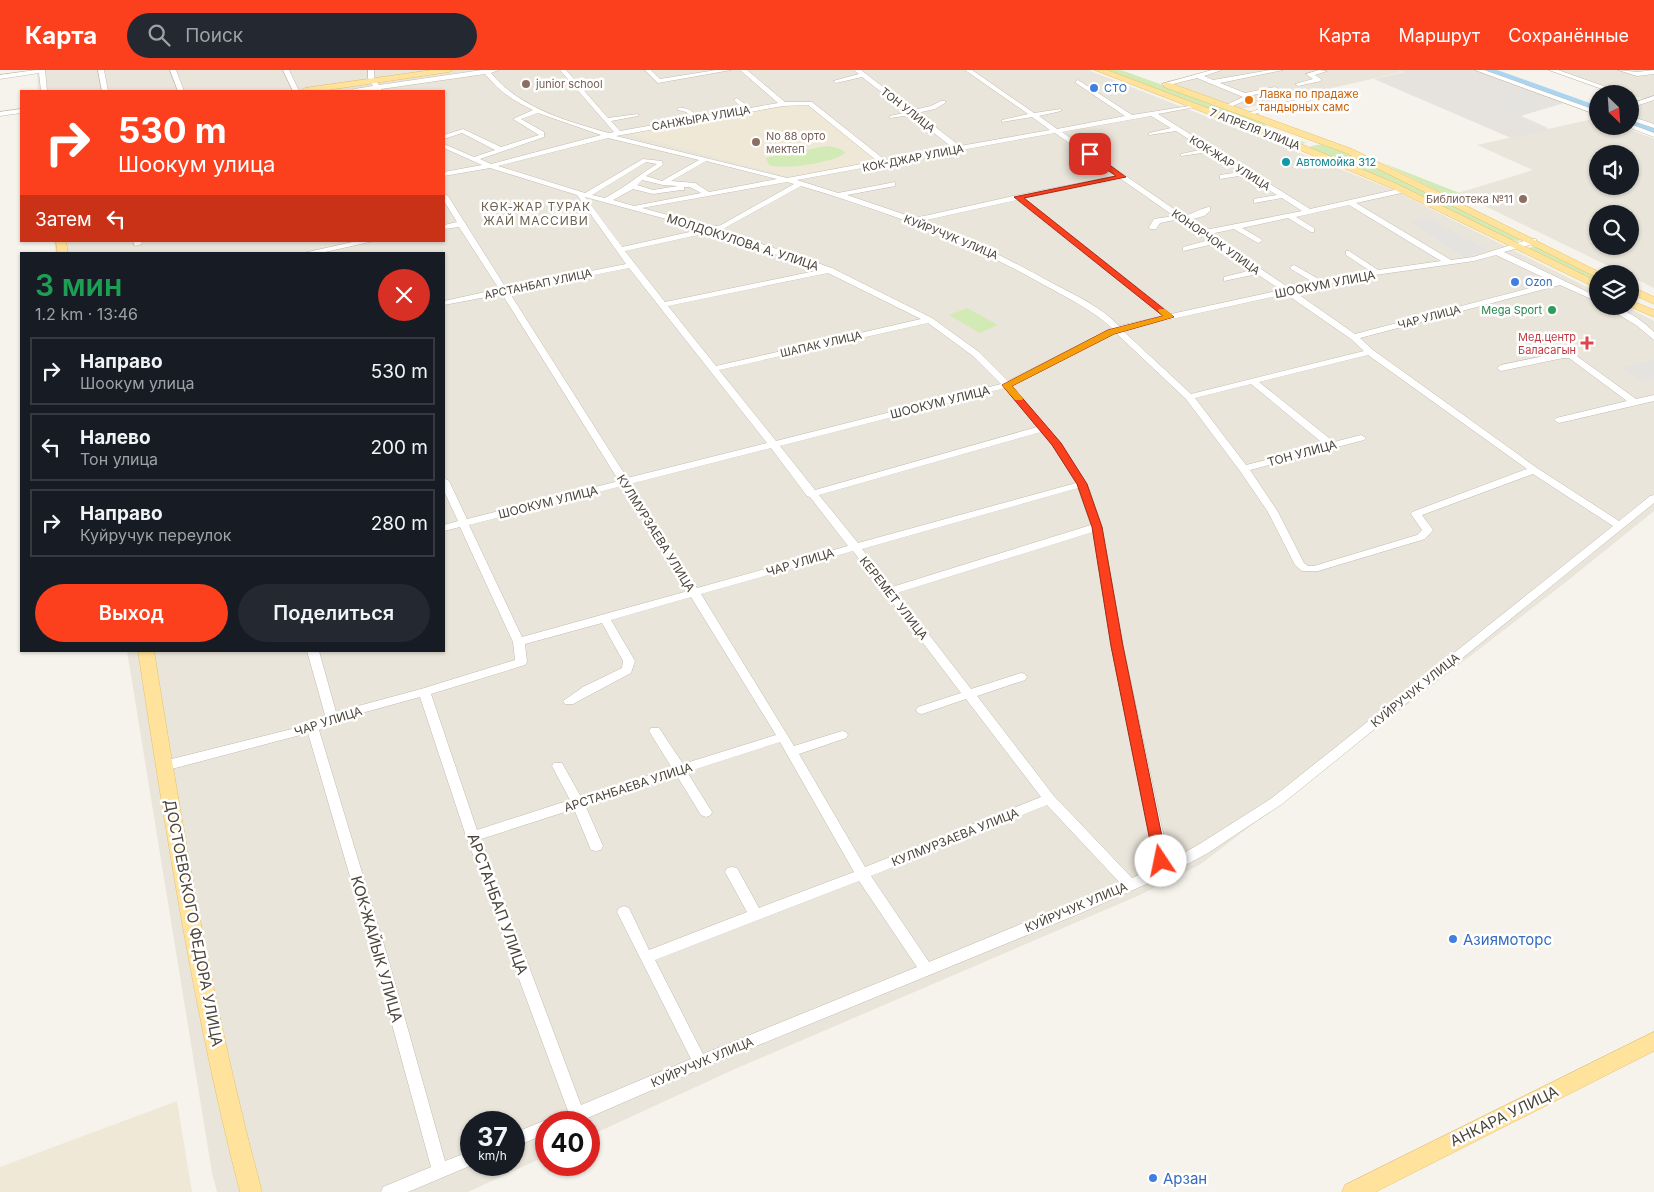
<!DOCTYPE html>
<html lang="ru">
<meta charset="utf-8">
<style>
body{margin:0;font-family:Inter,sans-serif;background:#242831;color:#f1f3f6;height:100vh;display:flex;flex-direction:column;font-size:19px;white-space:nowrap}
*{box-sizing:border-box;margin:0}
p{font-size:16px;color:#9ea1a6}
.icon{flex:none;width:28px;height:28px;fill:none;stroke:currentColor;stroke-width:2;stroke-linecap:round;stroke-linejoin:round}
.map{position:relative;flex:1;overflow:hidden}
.details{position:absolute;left:20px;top:182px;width:425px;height:400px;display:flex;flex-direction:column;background:#171b24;border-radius:0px;box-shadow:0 1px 4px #0004}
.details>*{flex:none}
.banner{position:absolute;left:20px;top:20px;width:425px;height:152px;border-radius:0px;box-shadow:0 1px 4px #0004;background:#fc3f1d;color:#fff;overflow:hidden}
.needle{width:32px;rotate:155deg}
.fabs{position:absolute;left:1589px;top:15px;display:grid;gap:10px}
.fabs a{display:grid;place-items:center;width:50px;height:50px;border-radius:50%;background:#171b24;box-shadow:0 1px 4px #0004;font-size:25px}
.speed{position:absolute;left:460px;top:1041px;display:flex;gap:10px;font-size:25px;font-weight:700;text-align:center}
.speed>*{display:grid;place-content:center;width:65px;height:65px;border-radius:50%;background:#171b24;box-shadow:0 1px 4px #0004;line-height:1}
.speed small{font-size:12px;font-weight:400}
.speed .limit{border:8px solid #d22;background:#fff;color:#111}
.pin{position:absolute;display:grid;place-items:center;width:42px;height:42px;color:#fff;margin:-21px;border-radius:10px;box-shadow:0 2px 8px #0006}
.me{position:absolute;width:55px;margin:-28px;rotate:349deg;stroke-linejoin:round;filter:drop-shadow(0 0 4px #0008)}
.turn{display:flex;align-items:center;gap:18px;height:105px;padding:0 15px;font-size:22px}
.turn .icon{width:65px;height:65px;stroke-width:2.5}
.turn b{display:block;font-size:35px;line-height:42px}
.then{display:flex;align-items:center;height:48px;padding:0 15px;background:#0003;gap:10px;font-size:19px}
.round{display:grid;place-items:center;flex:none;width:52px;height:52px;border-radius:26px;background:#242831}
.overview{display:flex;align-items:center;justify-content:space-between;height:85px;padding:0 15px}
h1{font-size:30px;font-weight:600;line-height:38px;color:#1e9e55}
.button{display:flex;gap:10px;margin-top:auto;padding:10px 15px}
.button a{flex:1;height:58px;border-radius:30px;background:#fc3f1d;color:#fff;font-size:20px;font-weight:600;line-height:58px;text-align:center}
.button a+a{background:#242831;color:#f1f3f6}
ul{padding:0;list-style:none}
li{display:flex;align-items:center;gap:15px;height:68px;margin:0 10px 8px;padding:0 5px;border:2px solid #363941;border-radius:0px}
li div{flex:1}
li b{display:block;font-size:19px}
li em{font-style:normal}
header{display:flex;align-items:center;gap:30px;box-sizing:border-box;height:70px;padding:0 25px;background:#fc3f1d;color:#fff}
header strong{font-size:24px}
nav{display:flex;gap:28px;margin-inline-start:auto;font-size:18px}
.search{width:350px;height:45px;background:#242831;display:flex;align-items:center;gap:12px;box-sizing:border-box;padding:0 18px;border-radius:28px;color:#9ea1a6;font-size:19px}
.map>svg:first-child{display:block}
.residential{fill:#eae5da;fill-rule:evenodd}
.industrial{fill:#e6e2dd}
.education{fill:#efe8d6}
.green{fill:#d2eab5}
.parking{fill:#e5e3e0}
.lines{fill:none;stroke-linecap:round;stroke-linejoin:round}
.river{fill:#a9d4f2;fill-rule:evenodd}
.minor-casing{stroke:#c2bbae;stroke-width:1}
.major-casing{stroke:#e6c16a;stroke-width:1}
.minor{fill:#fff;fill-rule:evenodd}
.major{fill:#ffe39c;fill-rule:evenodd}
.route{fill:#fc3f1d;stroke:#a42913}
.slow{fill:#f59e0b}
.education-dot{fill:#8d6e63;stroke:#fff;stroke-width:2}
.shop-dot{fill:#3f7fe0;stroke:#fff;stroke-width:2}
.food-dot{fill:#e8710a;stroke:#fff;stroke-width:2}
.culture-dot{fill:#0f9aa8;stroke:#fff;stroke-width:2}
.leisure-dot{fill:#2e9e5b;stroke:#fff;stroke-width:2}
.health-dot{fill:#e0444e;stroke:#fff;stroke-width:2}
.labels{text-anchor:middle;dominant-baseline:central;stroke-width:5;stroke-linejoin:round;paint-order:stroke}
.far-education-label{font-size:11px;fill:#785e54;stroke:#fff;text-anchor:start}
.far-shop-label{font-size:11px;fill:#366cbe;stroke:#fff;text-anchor:start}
.far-food-label{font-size:11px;fill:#c56008;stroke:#fff;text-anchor:start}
.far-street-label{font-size:11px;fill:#4b4439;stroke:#fff}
.far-culture-label{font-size:11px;fill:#0d838f;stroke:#fff;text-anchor:start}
.far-leisure-label{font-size:11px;fill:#27864d;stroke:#fff;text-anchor:end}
.far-health-label{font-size:11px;fill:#be3a42;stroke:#fff;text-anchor:end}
.far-quarter-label{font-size:12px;letter-spacing:1px;fill:#6e6250;stroke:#fff}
.street-label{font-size:12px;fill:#4b4439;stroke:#fff}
.near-street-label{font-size:15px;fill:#4b4439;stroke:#fff}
.near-shop-label{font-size:15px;fill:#366cbe;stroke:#fff;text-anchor:start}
</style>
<header>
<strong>Карта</strong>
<div class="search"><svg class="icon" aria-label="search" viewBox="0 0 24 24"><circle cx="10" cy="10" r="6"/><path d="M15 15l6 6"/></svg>Поиск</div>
<nav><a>Карта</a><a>Маршрут</a><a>Сохранённые</a></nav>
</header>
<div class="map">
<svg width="1654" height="1122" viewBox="0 0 1654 1122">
<rect width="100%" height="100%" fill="#f6f3ec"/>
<path class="residential" d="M37,0H1088L1391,119L1597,222L1598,236H1625L1654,251V441L1566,512L1201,794L1140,825L735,999L589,1066V1052H546V1086L468,1122H217L212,1103L127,581H444V184H56L54,171H444V21H38ZM471,1052H514V1095H471Z
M1223,0H1397L1402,2L1241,39L1166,11Z
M1556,0H1654V27L1643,29Z
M1654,29V56L1630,47V34Z
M1597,48L1598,56H1621L1654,69V218L1630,206V204H1625L1458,123L1533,100L1477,75ZM1598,84H1630V116H1598ZM1598,144H1630V176H1598Z"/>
<path class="industrial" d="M1399,0H1474L1564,33L1521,46L1546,57L1549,60L1511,68L1374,9L1404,2Z"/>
<path class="education" d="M784,35H808L878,91L794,108L623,63Z
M177,1031L192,1122H0V1097Z"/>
<path class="green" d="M1104,0H1121L1262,51L1268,58L1306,73L1300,74Z
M1323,74L1355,86L1520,169L1519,171L1511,170L1310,78L1311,76Z
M827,76L838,78L845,82L844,84C830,93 785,100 769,95L766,88L769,87Z
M1383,93L1462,124L1451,128Z
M1535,176L1597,206V213L1529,178Z
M967,238L998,255L980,263L949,245Z"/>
<path class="parking" d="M1519,20L1550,32L1512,43L1467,24L1473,22L1479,25L1487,23L1496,26Z
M1426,147L1477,174L1489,179L1465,188L1411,152Z
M1654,290V309L1643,312L1621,297Z"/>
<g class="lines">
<path class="river" d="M1483,0H1497L1598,36V43Z
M1630,49L1654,57V64L1630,56Z"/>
<defs>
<path id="minor" d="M36,0H45L47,21H41L39,3L0,9V5Z
M98,0H104L108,21H102Z
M170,0H176L184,21H178Z
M283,0H289L299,21H293Z
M368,0H374V8L379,15L482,0H499L491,3C520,38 566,51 609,63L614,62L560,0H566L608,48L638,44V46L611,51L620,61L692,48L686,42L678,40V38C687,37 692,41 699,47L743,39L734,30L737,28L750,38L778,33L740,0H747L785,32H812L885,90L953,78L911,45L890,48V46L907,42L862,7L836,13L833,11L859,4L854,0H861L913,40L931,36L941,31H945V33L935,39L917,43L960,76L1050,60L1032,47L1002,52V50L1028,44L965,0H972L1034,43L1061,39V41L1039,46L1057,59L1125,46L1076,13V11L1078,10L1132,45L1195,35V37L1158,44L1310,139L1403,118H1406V122L1356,133L1451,190L1473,187L1530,169H1536V173L1504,182L1598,227V232L1560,215L1360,268L1373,280L1537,398L1619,451L1650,426L1654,425V433L1282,734L1208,783L1169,804L1081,843L705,997L583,1050L574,1052H546V1064L514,1077V1063L546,1050L550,1051L552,1047L568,1041L466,766L420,627L336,650L319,660L389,892L445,1091L471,1081L472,1095L408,1122H381L383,1117L431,1097L375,892L308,663L164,701L160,699L158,696L160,693L164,691L308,655L325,645L307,581H319L336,642L421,619L515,590L513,572L460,457L444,461V455L458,451L444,421V408L449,411L467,449L619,411L502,224L444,235V231L499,219L459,157L444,159V155L457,152L444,131V124L448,126L506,218L626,194L577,125L490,98L444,106V102L482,95L444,78V74L474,87L495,80L462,63L444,69V65L463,59L501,77L539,65L513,49L533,40C513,31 498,20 485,4L381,19V21L375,20L351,21L354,19L373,16L368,8ZM808,35L877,91L787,108L616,66L783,36ZM538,43L601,65L491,94L480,89L544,67V62L521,49ZM1151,46L1171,58L1149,63V65L1176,61L1204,79L1181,84V86L1209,82L1240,102L1220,105V109L1245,105L1277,125L1254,129V133L1282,128L1302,141L1205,160L1189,150L1204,146L1210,141V137C1204,137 1192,144 1184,146L1062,62ZM1055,63L1116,106L1018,125L915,148L847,125L895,116V112L838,123L797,110ZM608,68L699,90L662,111L646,106L663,95L662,91L643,89L585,123L498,96ZM706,91L777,109L709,122L695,113L671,111ZM646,92L657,94C639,105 624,118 605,128L592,125ZM1121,109L1174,146L1154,149L1149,157L1150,159H1156L1160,153L1179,149L1209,170L1183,177V181L1214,174L1252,200L1224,207V211L1257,204L1281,220L1171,244L1024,128ZM642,110L663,115L678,116L653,120L637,115ZM787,112L794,114L721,155L712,157L642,138ZM801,116C885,141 967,171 1044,215C1068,228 1092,240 1112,258L1008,311L979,282L932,248L832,198L721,160ZM684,117H690L701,123L634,136L613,130L633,119L653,124L681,120H684ZM585,127L703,159L622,177ZM1017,130L1163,246L1119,256C1101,237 1077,226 1054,214C1011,190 968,169 922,151ZM1349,135L1441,191L1378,200L1349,181H1346V185L1370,201L1322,211L1294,195L1290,197L1291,199L1314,213L1289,218L1210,164L1234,159L1258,173L1262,171L1261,169L1242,158L1288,148L1311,162H1314V158L1296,147ZM712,162L820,200L665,232L625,181ZM1496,185L1553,212L1355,264L1295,222L1361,207L1474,191ZM629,198L767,373L627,408L509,222ZM828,203L921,249L716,296L668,236ZM1286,224L1351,269L1364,281L1191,324L1122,260ZM928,253L973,286L1001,314L776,371L719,300ZM1116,263L1186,329L1240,401L1268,442L1295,495L1302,501H1318L1425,469L1433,460L1422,445L1533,404L1613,456L1272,728L1198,775L1169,791L1123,576L1102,457L1087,414L1059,371L1012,316ZM1368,285L1527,399L1412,442L1411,444L1422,460L1417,465L1314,496H1308L1304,493L1278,442L1250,400L1364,370L1366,368L1361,365L1334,372L1259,312ZM1251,314L1325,375L1246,395L1195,328ZM1005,318L1037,357L815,420L780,376ZM1041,362L1052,374L1076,413L858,473L819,425ZM771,378L807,426L810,427L848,476L697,518L630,414ZM622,416L688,521L522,567L469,455ZM1078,418L1091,455L892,517L862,479ZM1093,462L1111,576L1157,797L1132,808L1054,726L977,626L1025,610L1027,607L1025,604L1021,603L971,619L897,523ZM853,481L961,623L918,637L916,640L918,643L922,644L966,629L1041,727L865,797L799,684L846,668L848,665L846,662L842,661L794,676L701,524ZM691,527L776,665L683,694L659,658H651L649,661L672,698L581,727L562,693H554L552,696L570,730L477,760L431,624L525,595L527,592L525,574L602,553L623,591L622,598L583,617L563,631L565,634H573L631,603L635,591L611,550ZM780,672L854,802L759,838L737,798L732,797L727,798L725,802L747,842L649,880L629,838L624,836L619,838L617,842L691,989L581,1035L481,769L574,739L591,780L596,781L601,780L603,776L585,735L677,706L701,745L706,747L711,745L712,742L687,702ZM1047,735L1120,813L929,892L871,806ZM859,811L917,897L703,984L655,890Z
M645,0H651L660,9L716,0H731L658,13Z
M1212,0H1222L1204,6L1213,10L1270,0H1283L1220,13L1245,23L1275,17L1278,19L1249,26V29L1228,38L1226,37V35L1243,27L1197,8L1165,16L1162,14Z
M1319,0L1327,1L1315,5L1321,9V11L1298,16L1295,14L1313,9L1306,4Z
M1475,0H1484L1598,41V45Z
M1549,0H1558L1626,24H1616Z
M1618,0L1637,2L1654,0V4L1637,6Z
M1320,25L1322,26V28L1271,39L1248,46L1245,44L1268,36Z
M1654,26V30L1630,38V34Z
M21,39V43L0,46V42Z
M1630,46L1654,54V58L1630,50Z
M1630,54L1654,63V67L1628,57Z
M133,171H141L142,174L135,176Z
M357,171H374L316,184H299Z
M1604,236C1622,236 1641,249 1654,262V270L1636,255Z
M1563,282L1574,284L1636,329L1654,325V331L1559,353L1554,350L1556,348L1627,331L1569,288H1563L1501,301L1497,298L1501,295Z"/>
<path id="major" d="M432,0H453L449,2L321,21H301L305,18Z
M1095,0H1107L1284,67L1395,113L1598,212V219L1389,117L1278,71Z
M1164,13H1170L1352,79L1603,204H1598V207L1594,206L1346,83L1164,17Z
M56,171H66L68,184H58Z
M1630,216L1654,227V234L1630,223Z
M1630,230L1654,240V247L1628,236H1630Z
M138,581H154C183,762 214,945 262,1122H240C194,945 166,762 138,581Z
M1654,962V981L1375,1122H1342L1345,1115Z"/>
</defs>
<use href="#minor" class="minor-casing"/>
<use href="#major" class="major-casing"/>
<use href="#minor" class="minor"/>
<use href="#major" class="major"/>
</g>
<path class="route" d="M1088,83H1093L1126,107L1024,128L1174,247L1114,264L1012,316L1061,373L1087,414L1102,457L1123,576L1167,791L1166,795L1161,796L1156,795L1154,791L1111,576L1092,457L1077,414L1052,375L1002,315L1108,260L1163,246L1014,127L1116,106L1088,86Z"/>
<path class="slow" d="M1159,239H1165L1174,247L1114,264L1012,316L1023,328L1022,330H1015L1002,315L1108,260L1163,246L1158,241Z"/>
<g class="education-dot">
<circle cx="526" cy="14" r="5"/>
<circle cx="756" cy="72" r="5"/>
<circle cx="1523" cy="129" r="5"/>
</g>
<g class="shop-dot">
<circle cx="1094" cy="18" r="5"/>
<circle cx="1515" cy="212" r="5"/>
<circle cx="1453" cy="869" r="5"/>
<circle cx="1153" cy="1108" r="5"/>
</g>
<circle class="food-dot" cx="1249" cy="30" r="5"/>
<circle class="culture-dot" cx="1286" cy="92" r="5"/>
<circle class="leisure-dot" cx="1552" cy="240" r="5"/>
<path class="health-dot" d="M1584.5 265.5h5v5h5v5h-5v5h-5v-5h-5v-5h5z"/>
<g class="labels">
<g class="far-education-label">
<text x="536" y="14">junior school</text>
<text x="766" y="66">No 88 орто<tspan x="766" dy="13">мектеп</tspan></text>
<text x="1513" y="129" text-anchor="end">Библиотека №11</text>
</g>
<g class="far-shop-label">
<text x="1104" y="18">СТО</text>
<text x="1525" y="212">Ozon</text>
</g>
<g class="far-food-label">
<text x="1259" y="24">Лавка по прадаже<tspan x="1259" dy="13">тандырных самс</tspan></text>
</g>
<g class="far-street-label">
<text transform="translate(908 40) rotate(38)">ТОН УЛИЦА</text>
<text transform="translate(701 48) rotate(-10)">САНЖЫРА УЛИЦА</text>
<text transform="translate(1255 59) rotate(21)">7 АПРЕЛЯ УЛИЦА</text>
<text transform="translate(913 88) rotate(-11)">КОК-ДЖАР УЛИЦА</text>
<text transform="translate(1230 93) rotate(32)">КОК-ЖАР УЛИЦА</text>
<text transform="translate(951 167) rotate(22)">КУЙРУЧУК УЛИЦА</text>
<text transform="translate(1216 172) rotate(35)">КОНОРЧОК УЛИЦА</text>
<text transform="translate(538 214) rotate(-12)">АРСТАНБАП УЛИЦА</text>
<text transform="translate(1429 247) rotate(-15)">ЧАР УЛИЦА</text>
<text transform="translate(821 274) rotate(-13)">ШАПАК УЛИЦА</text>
</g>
<g class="far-culture-label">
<text x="1296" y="92">Автомойка 312</text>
</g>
<g class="far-leisure-label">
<text x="1542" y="240">Mega Sport</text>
</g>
<g class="far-health-label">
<text x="1576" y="267">Мед.центр<tspan x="1576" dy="13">Баласагын</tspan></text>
</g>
<g class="far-quarter-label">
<text x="536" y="136">КӨК-ЖАР ТУРАК<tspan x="536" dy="14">ЖАЙ МАССИВИ</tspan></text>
</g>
<g class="street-label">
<text transform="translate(743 172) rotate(18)">МОЛДОКУЛОВА А. УЛИЦА</text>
<text transform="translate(1325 214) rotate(-11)">ШООКУМ УЛИЦА</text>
<text transform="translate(940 332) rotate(-14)">ШООКУМ УЛИЦА</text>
<text transform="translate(1302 383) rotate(-15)">ТОН УЛИЦА</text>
<text transform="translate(548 432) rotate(-14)">ШООКУМ УЛИЦА</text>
<text transform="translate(656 463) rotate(58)">КУЛМУРЗАЕВА УЛИЦА</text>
<text transform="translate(800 492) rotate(-17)">ЧАР УЛИЦА</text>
<text transform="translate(894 528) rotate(52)">КЕРЕМЕТ УЛИЦА</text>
<text transform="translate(1415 620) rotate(-39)">КУЙРУЧУК УЛИЦА</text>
<text transform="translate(328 651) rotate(-18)">ЧАР УЛИЦА</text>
<text transform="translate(628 717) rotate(-18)">АРСТАНБАЕВА УЛИЦА</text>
<text transform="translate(955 767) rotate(-22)">КУЛМУРЗАЕВА УЛИЦА</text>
<text transform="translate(1076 837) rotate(-23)">КУЙРУЧУК УЛИЦА</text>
<text transform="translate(702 992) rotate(-23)">КУЙРУЧУК УЛИЦА</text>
</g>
<g class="near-street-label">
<text transform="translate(498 834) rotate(70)">АРСТАНБАП УЛИЦА</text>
<text transform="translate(194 853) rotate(79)">ДОСТОЕВСКОГО ФЕДОРА УЛИЦА</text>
<text transform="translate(377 879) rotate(74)">КОК-ЖАЙЫК УЛИЦА</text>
<text transform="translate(1504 1046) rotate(-26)">АНКАРА УЛИЦА</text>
</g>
<g class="near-shop-label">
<text x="1463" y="869">Азиямоторс</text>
<text x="1163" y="1108">Арзан</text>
</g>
</g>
</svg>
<div class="fabs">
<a><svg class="needle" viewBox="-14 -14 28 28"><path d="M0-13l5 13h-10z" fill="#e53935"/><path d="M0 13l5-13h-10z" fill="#9ea1a6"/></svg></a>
<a><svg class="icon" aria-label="sound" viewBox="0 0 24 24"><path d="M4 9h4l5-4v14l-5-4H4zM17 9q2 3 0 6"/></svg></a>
<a><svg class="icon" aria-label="search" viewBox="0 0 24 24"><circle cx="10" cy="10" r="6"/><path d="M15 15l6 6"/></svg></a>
<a><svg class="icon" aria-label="layers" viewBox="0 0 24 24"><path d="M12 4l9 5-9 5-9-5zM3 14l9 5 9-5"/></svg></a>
</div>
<div class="speed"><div>37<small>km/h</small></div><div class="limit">40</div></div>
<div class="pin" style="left:1090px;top:84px;background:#d93025"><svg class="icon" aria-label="arrive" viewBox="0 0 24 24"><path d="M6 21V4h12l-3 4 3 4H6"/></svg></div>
<svg class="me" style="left:1161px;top:791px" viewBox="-20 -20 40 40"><circle r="19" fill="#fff"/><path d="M0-13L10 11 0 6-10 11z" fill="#fc3f1d"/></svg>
<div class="banner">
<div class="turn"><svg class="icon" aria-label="right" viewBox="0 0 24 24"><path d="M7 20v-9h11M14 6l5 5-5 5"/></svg><div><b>530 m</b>Шоокум улица</div></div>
<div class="then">Затем<svg class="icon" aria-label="left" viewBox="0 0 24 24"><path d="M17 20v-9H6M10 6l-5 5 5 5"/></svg></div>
</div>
<section class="details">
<div class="overview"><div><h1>3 мин</h1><p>1.2 km · 13:46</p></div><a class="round" style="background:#d93025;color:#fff"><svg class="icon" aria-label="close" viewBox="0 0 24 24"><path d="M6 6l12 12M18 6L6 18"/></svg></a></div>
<ul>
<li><svg class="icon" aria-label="right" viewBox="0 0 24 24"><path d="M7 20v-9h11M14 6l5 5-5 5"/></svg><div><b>Направо</b><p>Шоокум улица</p></div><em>530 m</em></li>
<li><svg class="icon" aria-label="left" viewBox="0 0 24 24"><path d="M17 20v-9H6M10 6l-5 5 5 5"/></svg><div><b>Налево</b><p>Тон улица</p></div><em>200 m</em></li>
<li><svg class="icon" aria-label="right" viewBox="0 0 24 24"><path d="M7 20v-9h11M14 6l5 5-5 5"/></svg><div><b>Направо</b><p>Куйручук переулок</p></div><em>280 m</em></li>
</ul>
<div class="button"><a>Выход</a><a>Поделиться</a></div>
</section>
</div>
